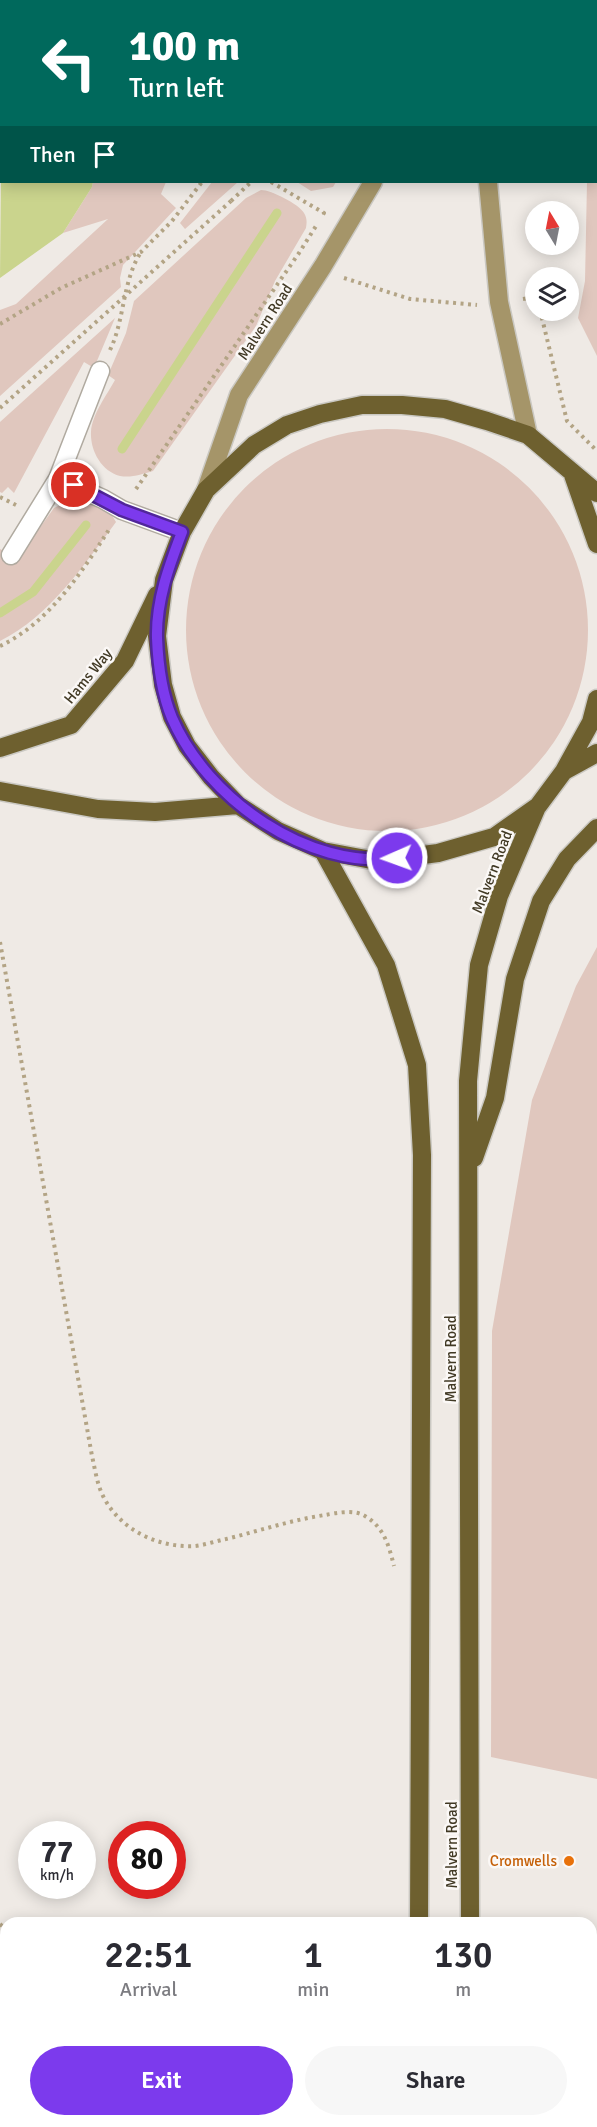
<!DOCTYPE html>
<style>
body{margin:0;font-family:Signika,sans-serif;background:#f7f7f7;color:#2b2b33;height:100vh;display:flex;flex-direction:column;font-size:22px;white-space:nowrap}
*{box-sizing:border-box;margin:0}
p{font-size:20px;color:#7c7c81}
.icon{flex:none;width:33px;height:33px;fill:none;stroke:currentColor;stroke-width:2;stroke-linecap:round;stroke-linejoin:round}
.map{position:relative;flex:1;overflow:hidden}
.drawer{position:absolute;left:0px;top:1917px;width:597px;height:210px;display:flex;flex-direction:column;background:#fff;border-radius:18px 18px 0 0;box-shadow:0 3px 15px #0003}
.drawer>*{flex:none}
.hud{position:absolute;left:0px;top:0px;width:597px;height:183px;box-shadow:0 3px 15px #0003;background:#00695c;color:#fff;overflow:hidden}
.needle{width:39px;rotate:350deg}
.fabs{position:absolute;left:525px;top:201px;display:grid;gap:12px}
.fabs a{display:grid;place-items:center;width:54px;height:54px;border-radius:50%;background:#fff;box-shadow:0 3px 15px #0003;font-size:30px}
.speed{position:absolute;left:18px;top:1821px;display:flex;gap:12px;font-size:30px;font-weight:700;text-align:center}
.speed>*{display:grid;place-content:center;width:78px;height:78px;border-radius:50%;background:#fff;box-shadow:0 3px 15px #0003;line-height:1}
.speed small{font-size:15px;font-weight:400}
.speed .limit{border:9px solid #d22;background:#fff;color:#111}
.pin{position:absolute;display:grid;place-items:center;width:51px;height:51px;color:#fff;margin:-26px;border:3px solid #fff;border-radius:50%;box-shadow:0 2px 6px #0007}
.me{position:absolute;width:66px;margin:-33px;rotate:268deg;stroke-linejoin:round;filter:drop-shadow(0 0 4px #0008)}
.turn{display:flex;align-items:center;gap:21px;height:126px;padding:0 30px;font-size:27px}
.turn .icon{width:78px;height:78px;stroke-width:2.5}
.turn b{display:block;font-size:42px;line-height:51px}
.then{display:flex;align-items:center;height:57px;padding:0 30px;background:#0003;gap:12px;font-size:22px}
.eta{display:flex;justify-content:space-evenly;align-items:center;height:102px;text-align:center}
.eta b{font-size:36px;font-weight:600;line-height:42px}
.cta{display:flex;gap:12px;margin-top:auto;padding:12px 30px}
.cta a{flex:1;height:69px;border-radius:36px;background:#7c3aed;color:#fff;font-size:24px;font-weight:600;line-height:69px;text-align:center}
.cta a+a{background:#f7f7f7;color:#2b2b33}
.map>svg:first-child{display:block}
.green{fill:#e0c7be}
.water{fill:#cad48d}
.lines{fill:none;stroke-linecap:round;stroke-linejoin:round}
.stream{stroke:#cad48d;stroke-width:9}
.minor-casing{stroke:#b0aaa0;stroke-width:21}
.major-casing{stroke:#cac8c2;stroke-width:21}
.highway-casing{stroke:#cac8c2;stroke-width:21}
.path{stroke:#b3a485;stroke-width:4;stroke-dasharray:3 4.5;stroke-linecap:butt}
.minor{stroke:#fff;stroke-width:18}
.major{stroke:#a59569;stroke-width:18}
.highway{stroke:#6e602f;stroke-width:18}
.path-bridge{stroke:#b3a485;stroke-width:4;stroke-dasharray:3 4.5;stroke-linecap:butt}
.route-casing{stroke:#51269a;stroke-width:15}
.route{stroke:#7c3aed;stroke-width:10}
.food-dot{fill:#e8710a;stroke:#fbf8f6;stroke-width:2}
.labels{text-anchor:middle;dominant-baseline:central;stroke-width:5;stroke-linejoin:round;paint-order:stroke}
.street-label{font-size:15px;fill:#413924;stroke:#fbf8f6}
.food-label{font-size:15px;fill:#c56008;stroke:#fbf8f6;text-anchor:end}
</style>
<div class="map">
<svg width="597" height="2127" viewBox="0 0 597 2127">
<rect width="100%" height="100%" fill="#efeae5"/>
<path class="green" d="M260,0H439L261,2Z
M542,0H597V356L578,318L585,281L587,182H596V2L541,1Z
M1,72L2,168L0,170V73Z
M93,182H166L161,194L176,208L123,265L120,278L121,287L0,396V310L16,304L108,219L63,233L92,187Z
M212,182H238L185,229L180,223Z
M297,182H336L333,187L311,191Z
M261,190C271,190 299,204 304,213C307,218 307,222 306,228L275,281L256,326L153,471C142,474 132,478 120,476C101,471 90,450 91,432C92,414 107,395 115,380L108,375L126,333L134,301L246,198Z
M115,318L94,368L84,362L14,493L8,487L2,493L0,492V422Z
M186 630a201 201 0 1 1 402 0a201 201 0 1 1-402 0Z
M78,501C94,502 108,507 116,522C84,565 50,616 0,641V549L18,558L54,508L64,503Z
M597,947V1779L491,1757L492,1331L532,1100L576,986Z
M591,1942H597V2127H495L496,2121H591Z"/>
<path class="water" d="M1,168L2,182H93L92,187L63,233L0,278Z"/>
<g class="lines">
<path class="stream" d="M408,2L409,0
M122,449L277,213
M0,613L33,592L86,525"/>
<defs>
<path id="minor" d="M100,371L58,479L103,499L122,510L182,532
M11,555L58,479"/>
<path id="major" d="M479,2L480,0
M503,2V0
M488,182L499,302L528,435
M206,490L239,395L323,266L373,182"/>
<path id="highway" d="M572,472L597,544
M597,493L528,435L487,421L445,409L402,405H362L320,414L287,425L254,445L206,490L182,532L164,580L157,636L163,685L172,717L187,746L211,777L238,805L278,831L323,851L377,861L438,853L494,837L538,806L564,771L591,722L597,699
M0,748L71,725L125,661L157,595
M564,771L597,753
M0,791L98,809L155,812L238,805
M323,851L386,965L417,1065L422,1155L419,1923
M474,1158L495,1098L515,979L541,901L567,859L597,828
M470,1923L468,1081L479,965L499,896L537,807
M388,2127L389,2121
M450,2127L451,2121"/>
</defs>
<use href="#minor" class="minor-casing"/>
<use href="#major" class="major-casing"/>
<use href="#highway" class="highway-casing"/>
<path class="path" d="M200,0H208
M240,0L245,2
M448,2L449,0
M271,182L324,213L321,217
M231,201L251,182
M344,278L410,299L477,305
M523,299L536,297
M540,310L567,421L597,451
M0,324L61,288L141,252L172,221L202,182
M110,350C125,319 122,282 141,252
M136,489L299,253L316,226
M0,497L16,505
M0,646C49,623 82,572 110,528
M0,942L92,1456C95,1469 97,1484 103,1496C120,1530 158,1548 195,1546C205,1545 216,1541 226,1539C259,1531 291,1520 325,1515C336,1513 354,1509 365,1516C384,1527 389,1546 394,1566
M0,1924L6,1930
M186,2121L192,2127
M360,2127L362,2121"/>
<use href="#minor" class="minor"/>
<use href="#major" class="major"/>
<use href="#highway" class="highway"/>
<path class="path-bridge" d="M0,408L231,201"/>
</g>
<g class="lines">
<defs>
<path id="route" d="M74,485L122,510L182,532C169,566 156,601 157,638C158,664 162,694 172,718C207,799 308,870 397,858"/>
</defs>
<use href="#route" class="route-casing"/>
<use href="#route" class="route"/>
</g>
<circle class="food-dot" cx="569" cy="1861" r="6"/>
<g class="labels">
<g class="street-label">
<text transform="translate(265 322) rotate(-57)">Malvern Road</text>
<text transform="translate(88 676) rotate(-51)">Hams Way</text>
<text transform="translate(492 872) rotate(-69)">Malvern Road</text>
<text transform="translate(451 1359) rotate(-90)">Malvern Road</text>
<text transform="translate(452 1845) rotate(-90)">Malvern Road</text>
</g>
<g class="food-label">
<text x="557" y="1861">Cromwells</text>
</g>
</g>
</svg>
<div class="fabs">
<a><svg class="needle" viewBox="-14 -14 28 28"><path d="M0-13l5 13h-10z" fill="#e53935"/><path d="M0 13l5-13h-10z" fill="#7c7c81"/></svg></a>
<a><svg class="icon" aria-label="layers" viewBox="0 0 24 24"><path d="M12 4l9 5-9 5-9-5zM3 14l9 5 9-5"/></svg></a>
</div>
<div class="speed"><div>77<small>km/h</small></div><div class="limit">80</div></div>
<div class="pin" style="left:74px;top:485px;background:#d93025"><svg class="icon" aria-label="arrive" viewBox="0 0 24 24"><path d="M6 21V4h12l-3 4 3 4H6"/></svg></div>
<svg class="me" style="left:397px;top:858px" viewBox="-20 -20 40 40"><circle r="17" fill="#7c3aed" stroke="#fff" stroke-width="3"/><path d="M0-11L8 9 0 5-8 9z" fill="#fff"/></svg>
<div class="hud">
<div class="turn"><svg class="icon" aria-label="left" viewBox="0 0 24 24"><path d="M17 20v-9H6M10 6l-5 5 5 5"/></svg><div><b>100 m</b>Turn left</div></div>
<div class="then">Then<svg class="icon" aria-label="arrive" viewBox="0 0 24 24"><path d="M6 21V4h12l-3 4 3 4H6"/></svg></div>
</div>
<section class="drawer">
<div class="eta">
<div><b>22:51</b><p>Arrival</p></div>
<div><b>1</b><p>min</p></div>
<div><b>130</b><p>m</p></div>
</div>
<div class="cta"><a>Exit</a><a>Share</a></div>
</section>
</div>
